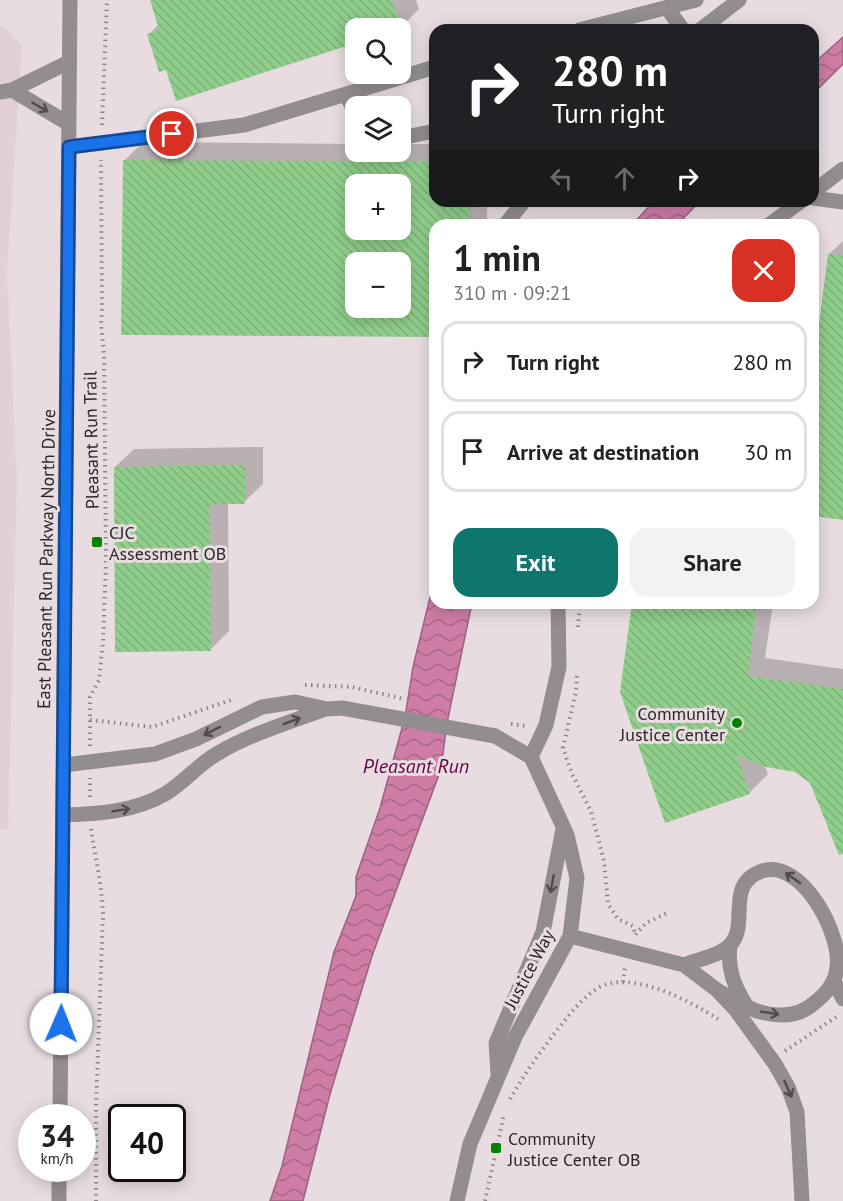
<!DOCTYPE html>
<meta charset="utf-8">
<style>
body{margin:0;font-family:"PT Sans",sans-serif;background:#f2f2f2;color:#222;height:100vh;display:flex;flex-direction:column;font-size:22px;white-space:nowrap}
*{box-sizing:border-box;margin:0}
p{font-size:20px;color:#767676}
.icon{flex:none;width:33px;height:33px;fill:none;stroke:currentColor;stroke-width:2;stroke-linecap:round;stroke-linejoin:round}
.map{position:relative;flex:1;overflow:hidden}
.panel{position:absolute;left:429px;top:219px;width:390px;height:390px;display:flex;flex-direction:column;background:#fff;border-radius:18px;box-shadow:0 3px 15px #0003}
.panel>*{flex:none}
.top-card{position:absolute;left:429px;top:24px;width:390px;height:183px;border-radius:18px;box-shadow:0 3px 15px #0003;background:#202124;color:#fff;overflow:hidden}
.tools{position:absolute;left:345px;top:18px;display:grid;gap:12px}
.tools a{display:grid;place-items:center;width:66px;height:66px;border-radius:12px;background:#fff;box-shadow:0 3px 15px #0003;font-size:30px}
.speed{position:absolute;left:18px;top:1104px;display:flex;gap:12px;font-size:30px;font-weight:700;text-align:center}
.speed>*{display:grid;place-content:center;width:78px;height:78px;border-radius:50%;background:#fff;box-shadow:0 3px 15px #0003;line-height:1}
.speed small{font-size:15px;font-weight:400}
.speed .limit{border:3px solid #111;border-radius:9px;background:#fff;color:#111}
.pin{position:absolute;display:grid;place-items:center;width:51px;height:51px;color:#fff;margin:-26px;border:3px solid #fff;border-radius:50%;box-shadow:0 2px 6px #0007}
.me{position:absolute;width:66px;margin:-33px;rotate:1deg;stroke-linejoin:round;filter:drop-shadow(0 0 4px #0008)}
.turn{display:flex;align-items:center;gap:21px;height:126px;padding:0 24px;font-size:27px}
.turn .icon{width:78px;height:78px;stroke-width:2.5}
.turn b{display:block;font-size:42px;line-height:51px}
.lanes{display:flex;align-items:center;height:57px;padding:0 24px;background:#0003;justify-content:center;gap:30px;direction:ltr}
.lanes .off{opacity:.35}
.round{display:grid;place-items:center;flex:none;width:63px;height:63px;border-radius:18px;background:#f2f2f2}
.overview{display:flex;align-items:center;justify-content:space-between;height:102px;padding:0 24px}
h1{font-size:36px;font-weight:700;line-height:45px}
.action{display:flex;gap:12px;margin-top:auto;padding:12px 24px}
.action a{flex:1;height:69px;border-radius:18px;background:#0f766e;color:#fff;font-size:24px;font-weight:700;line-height:69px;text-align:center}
.action a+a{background:#f2f2f2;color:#222}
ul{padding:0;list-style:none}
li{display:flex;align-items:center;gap:18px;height:81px;margin:0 12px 9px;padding:0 12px;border:3px solid #e0e0e0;border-radius:18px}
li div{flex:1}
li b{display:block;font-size:22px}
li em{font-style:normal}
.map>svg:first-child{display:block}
.built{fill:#e2cfd7}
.water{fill:url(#water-waves);stroke:#9d6381;stroke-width:1.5}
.shadow{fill:#0003;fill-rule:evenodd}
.building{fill:url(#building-back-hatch);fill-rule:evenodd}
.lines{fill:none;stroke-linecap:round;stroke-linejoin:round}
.path{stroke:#8d8588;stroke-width:4;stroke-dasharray:1.5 4.5;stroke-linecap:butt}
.minor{stroke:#928d8f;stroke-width:15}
.oneway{stroke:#504b4d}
.route-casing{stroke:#114b97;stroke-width:15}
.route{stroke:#1a73e8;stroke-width:10}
.poi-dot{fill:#008402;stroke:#e8dce1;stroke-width:2}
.labels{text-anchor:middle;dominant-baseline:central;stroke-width:6;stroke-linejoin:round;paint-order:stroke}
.street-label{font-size:18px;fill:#2c2729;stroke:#e8dce1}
.poi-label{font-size:18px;fill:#2c2729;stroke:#e8dce1;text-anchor:start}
.water-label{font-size:20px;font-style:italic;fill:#680346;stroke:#e8dce1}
</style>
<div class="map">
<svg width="843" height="1201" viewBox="0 0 843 1201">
<defs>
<pattern id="water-waves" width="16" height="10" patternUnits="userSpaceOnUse" patternTransform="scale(1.5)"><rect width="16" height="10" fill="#ce7da7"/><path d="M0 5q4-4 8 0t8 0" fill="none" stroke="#a76688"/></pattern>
<pattern id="building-back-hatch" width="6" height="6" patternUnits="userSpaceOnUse" patternTransform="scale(1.5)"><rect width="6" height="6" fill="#90ce8b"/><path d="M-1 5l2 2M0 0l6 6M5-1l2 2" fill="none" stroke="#7cb178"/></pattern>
</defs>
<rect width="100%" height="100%" fill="#e8dce1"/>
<path class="built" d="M3,25L22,46L7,273L17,483L8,831L0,829V26Z"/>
<path class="water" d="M843,37V64L813,94V64Z
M654,201H700L677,225H632Z
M435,577V603H472L447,723L441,769L372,956L330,1094L303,1201H270L282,1166L334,952L356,896V877L380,808L405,717L413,667Z"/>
<path class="shadow" d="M152,0H416L419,9L401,27L397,28H356L167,68L149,34L159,24Z
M143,142L356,144V152H400V144H435V201H487V225H435V336L122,333L124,161ZM356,184H400V230H356ZM356,262H400V308H356Z
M843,241V518L813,514V386L829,254Z
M263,447V484L244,502H228L229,631L211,649L115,467L134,449Z
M634,603H773L765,658L843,669V852L812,782L796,771L764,765L768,774L749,793Z"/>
<path class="building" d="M150,0H392L401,28H356V43L176,101L166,70L159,72L147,34L159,30Z
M123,160L435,162V201H470L469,225H435V337L121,335ZM356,184H400V230H356ZM356,262H400V308H356Z
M828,254L843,256V520L813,516V373Z
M245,465V504H210L211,651L115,652L114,467Z
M632,603H757L748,676L843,689V854L839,855L810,783L795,772L766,767L737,755L750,794L665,823L620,692Z"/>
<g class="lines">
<path class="path" d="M102,125L107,0
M578,627L580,603
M577,676L576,691L563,748L572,774L591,811L604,861L608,904L618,919L633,926L635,935L646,923L669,912
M305,685L352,687L404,699
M90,720L152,727L231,700
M511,724L527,726
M90,746V697L99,680L103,642L106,563L104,355L101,324L102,309L101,160
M90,797V778
M91,829C95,857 102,885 103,914L96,1107V1201
M623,982L625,968
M785,1051L839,1015
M510,1099C523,1076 538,1055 554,1034C567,1018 580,999 598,988C631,969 690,1001 718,1019
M485,1201L504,1114"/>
<path class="minor" d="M667,8L683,30
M579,30L696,0
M700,30L739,0
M12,90L69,124
M0,92L12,90L69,62
M346,94L356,115
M400,138L435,131
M69,147L244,125L435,67
M813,192L843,169
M813,198L843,202
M505,225L524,201
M769,225L801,201
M531,757L546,725L559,667L558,603
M64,765L155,754L196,739L262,707L295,702L327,709L342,708L495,736L531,757L567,835L577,878L570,936L515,1037L470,1144L457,1201
M63,815C97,814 134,812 165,794C183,783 197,766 215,755C249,734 288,723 325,709
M570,936L684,965L717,990L735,1009L775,1064L788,1087L797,1112L802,1201
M730,946C727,968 734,986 746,1005
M684,965C698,959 720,956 730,945C750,925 724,884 762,871C802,858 842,935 837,967C836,982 825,995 813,1004C797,1018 777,1017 757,1011C744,1007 730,997 717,990
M834,981L843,999
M498,1073L496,1043L543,932L563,829
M60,1118L70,0
M59,1201V1168"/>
</g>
<defs><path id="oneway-shaft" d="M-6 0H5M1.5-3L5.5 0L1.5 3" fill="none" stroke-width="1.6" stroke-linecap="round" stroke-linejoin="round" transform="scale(1.5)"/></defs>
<g class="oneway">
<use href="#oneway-shaft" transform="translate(40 107) rotate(30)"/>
<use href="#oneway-shaft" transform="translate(292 721) rotate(-20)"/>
<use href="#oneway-shaft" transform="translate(212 731) rotate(153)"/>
<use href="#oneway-shaft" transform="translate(121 810) rotate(-9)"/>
<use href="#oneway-shaft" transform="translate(793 878) rotate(-145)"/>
<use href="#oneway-shaft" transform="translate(552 884) rotate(101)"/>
<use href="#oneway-shaft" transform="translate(770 1013) rotate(9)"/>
<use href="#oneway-shaft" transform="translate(788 1089) rotate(66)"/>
</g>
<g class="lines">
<defs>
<path id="route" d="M61,1024L69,147L172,134"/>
</defs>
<use href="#route" class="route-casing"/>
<use href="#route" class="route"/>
</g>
<g class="poi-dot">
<rect x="91" y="536" width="12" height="12" rx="3"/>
<circle cx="737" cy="723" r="6"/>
<rect x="490" y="1142" width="12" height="12" rx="3"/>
</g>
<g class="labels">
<g class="street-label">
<text transform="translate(91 440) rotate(-91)">Pleasant Run Trail</text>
<text transform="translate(46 559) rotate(-89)">East Pleasant Run Parkway North Drive</text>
<text transform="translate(529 969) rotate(-62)">Justice Way</text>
</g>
<g class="poi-label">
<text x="109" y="532">CJC<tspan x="109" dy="21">Assessment OB</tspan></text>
<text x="725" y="713" text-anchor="end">Community<tspan x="725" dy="21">Justice Center</tspan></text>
<text x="508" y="1138">Community<tspan x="508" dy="21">Justice Center OB</tspan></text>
</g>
<g class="water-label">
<text x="416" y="766">Pleasant Run</text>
</g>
</g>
</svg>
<div class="tools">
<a><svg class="icon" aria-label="search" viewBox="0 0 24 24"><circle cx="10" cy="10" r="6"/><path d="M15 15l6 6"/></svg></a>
<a><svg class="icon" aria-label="layers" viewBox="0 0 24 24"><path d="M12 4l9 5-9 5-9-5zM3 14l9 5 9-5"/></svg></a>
<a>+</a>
<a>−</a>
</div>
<div class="speed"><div>34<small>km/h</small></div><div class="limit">40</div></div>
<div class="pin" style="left:172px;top:134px;background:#d93025"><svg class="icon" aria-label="arrive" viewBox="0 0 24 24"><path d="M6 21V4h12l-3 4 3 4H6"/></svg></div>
<svg class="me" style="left:61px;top:1024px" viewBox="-20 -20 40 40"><circle r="19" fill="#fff"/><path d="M0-13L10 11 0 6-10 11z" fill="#1a73e8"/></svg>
<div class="top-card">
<div class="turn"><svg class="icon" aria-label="right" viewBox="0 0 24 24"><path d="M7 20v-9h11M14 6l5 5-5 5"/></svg><div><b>280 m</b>Turn right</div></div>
<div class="lanes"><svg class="icon off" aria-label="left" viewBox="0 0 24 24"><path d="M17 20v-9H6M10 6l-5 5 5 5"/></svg><svg class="icon off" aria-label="ahead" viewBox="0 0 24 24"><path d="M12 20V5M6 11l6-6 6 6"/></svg><svg class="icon" aria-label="right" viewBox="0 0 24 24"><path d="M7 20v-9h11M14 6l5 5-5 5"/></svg></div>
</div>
<section class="panel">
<div class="overview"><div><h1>1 min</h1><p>310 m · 09:21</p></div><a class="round" style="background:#d93025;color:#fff"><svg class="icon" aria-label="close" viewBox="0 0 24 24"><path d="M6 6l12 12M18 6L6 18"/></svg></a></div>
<ul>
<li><svg class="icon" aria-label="right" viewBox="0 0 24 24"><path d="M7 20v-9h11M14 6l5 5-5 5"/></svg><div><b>Turn right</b></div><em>280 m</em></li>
<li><svg class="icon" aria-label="arrive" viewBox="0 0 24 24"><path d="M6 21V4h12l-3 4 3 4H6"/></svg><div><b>Arrive at destination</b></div><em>30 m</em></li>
</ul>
<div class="action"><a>Exit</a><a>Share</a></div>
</section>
</div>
